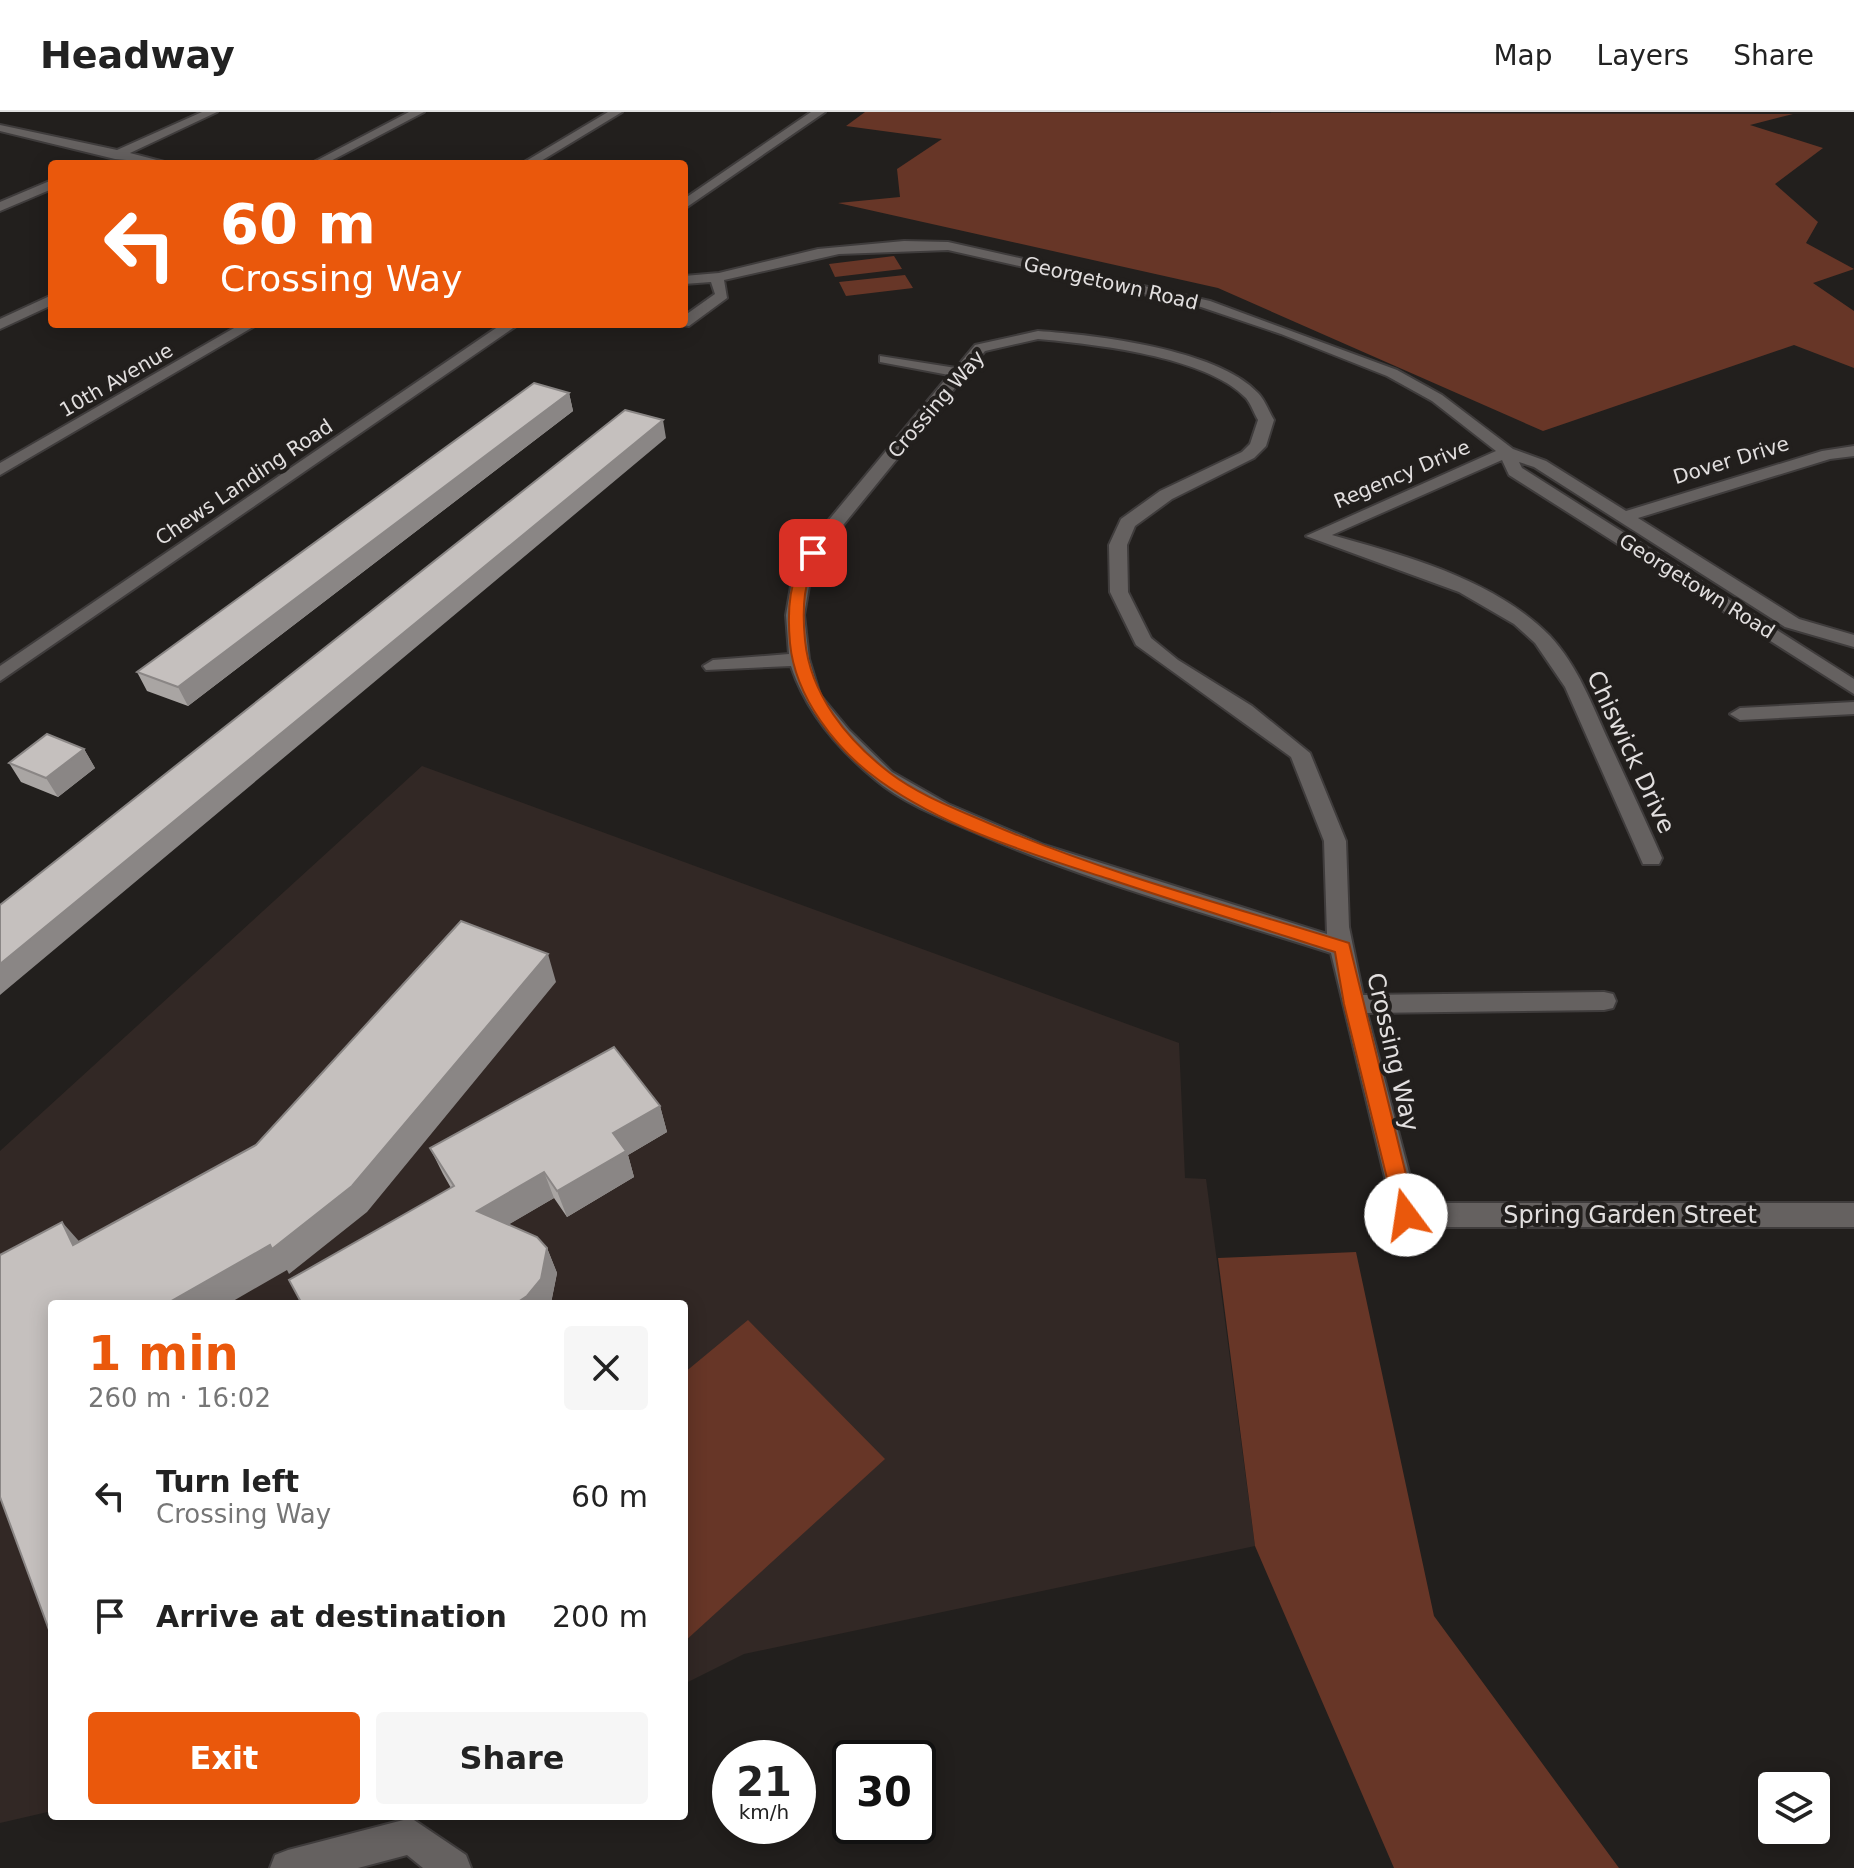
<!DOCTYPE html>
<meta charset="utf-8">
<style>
body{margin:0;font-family:"DejaVu Sans",sans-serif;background:#f6f6f6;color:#222;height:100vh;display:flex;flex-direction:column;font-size:30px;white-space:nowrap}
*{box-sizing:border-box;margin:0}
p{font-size:26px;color:#767676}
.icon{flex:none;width:44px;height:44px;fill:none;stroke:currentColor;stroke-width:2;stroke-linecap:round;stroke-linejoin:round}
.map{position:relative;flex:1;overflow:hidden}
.side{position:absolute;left:48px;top:1188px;width:640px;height:520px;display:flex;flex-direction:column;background:#fff;border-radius:8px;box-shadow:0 4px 20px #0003}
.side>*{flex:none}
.hud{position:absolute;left:48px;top:48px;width:640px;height:168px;border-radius:8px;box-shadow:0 4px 20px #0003;background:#ea580c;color:#fff;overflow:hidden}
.tools{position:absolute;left:1758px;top:1660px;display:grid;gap:16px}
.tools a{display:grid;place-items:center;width:72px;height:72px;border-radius:8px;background:#fff;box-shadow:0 4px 20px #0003;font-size:40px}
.speed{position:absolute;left:712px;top:1628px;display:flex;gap:16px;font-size:40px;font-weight:700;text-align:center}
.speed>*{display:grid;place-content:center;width:104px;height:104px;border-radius:50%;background:#fff;box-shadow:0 4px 20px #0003;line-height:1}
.speed small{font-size:20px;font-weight:400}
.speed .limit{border:4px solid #111;border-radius:12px;background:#fff;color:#111}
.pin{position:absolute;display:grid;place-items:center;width:68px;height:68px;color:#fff;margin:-34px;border-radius:16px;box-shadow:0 4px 12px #0006}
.me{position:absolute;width:88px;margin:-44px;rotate:346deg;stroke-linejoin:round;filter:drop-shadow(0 0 6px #0008)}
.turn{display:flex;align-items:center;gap:28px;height:168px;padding:0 40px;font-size:36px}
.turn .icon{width:104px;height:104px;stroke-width:2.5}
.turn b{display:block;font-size:56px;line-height:68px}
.round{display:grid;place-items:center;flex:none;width:84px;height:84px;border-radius:8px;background:#f6f6f6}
.headline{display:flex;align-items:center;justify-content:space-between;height:136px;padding:0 40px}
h1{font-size:48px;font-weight:800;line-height:60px;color:#ea580c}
.action{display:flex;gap:16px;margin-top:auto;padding:16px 40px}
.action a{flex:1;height:92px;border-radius:8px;background:#ea580c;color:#fff;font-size:32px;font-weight:800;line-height:92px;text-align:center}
.action a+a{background:#f6f6f6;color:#222}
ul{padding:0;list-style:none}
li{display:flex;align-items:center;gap:24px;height:120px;padding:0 40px}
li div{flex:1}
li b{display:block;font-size:30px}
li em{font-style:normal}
header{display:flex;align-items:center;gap:48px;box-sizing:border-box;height:112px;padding:0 40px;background:#fff;border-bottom:2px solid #e0e0e0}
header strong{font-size:38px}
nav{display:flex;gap:44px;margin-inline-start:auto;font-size:28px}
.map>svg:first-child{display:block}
.built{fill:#322825}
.green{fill:#673627}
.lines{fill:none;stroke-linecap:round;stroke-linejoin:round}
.street-casing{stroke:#3f3c3c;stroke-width:4}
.secondary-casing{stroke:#3f3c3c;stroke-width:4}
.street{fill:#656160;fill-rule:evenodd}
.secondary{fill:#656160;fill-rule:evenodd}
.wall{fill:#a9a5a3}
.shaded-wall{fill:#8a8685}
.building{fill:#c5c0be;stroke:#8a8685;stroke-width:2}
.route{fill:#ea580c;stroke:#983908;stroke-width:2}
.labels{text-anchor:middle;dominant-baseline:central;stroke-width:8;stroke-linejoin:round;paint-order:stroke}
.far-street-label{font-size:20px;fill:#e2dfdf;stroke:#221f1d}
.street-label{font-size:24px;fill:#e2dfdf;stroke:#221f1d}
</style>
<header>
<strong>Headway</strong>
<nav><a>Map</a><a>Layers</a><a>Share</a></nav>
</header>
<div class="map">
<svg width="1854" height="1756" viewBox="0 0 1854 1756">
<rect width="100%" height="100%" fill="#221f1d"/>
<path class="built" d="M422,654L1179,931L1185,1066L1206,1067L1255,1434L744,1542L684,1572V1192H52V1699L0,1711V1039Z"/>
<path class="green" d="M865,0L1793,2L1750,13L1823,36L1775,72L1818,110L1806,131L1854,157L1813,171L1854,199V256L1794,233L1543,319L1218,176L838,91L900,85L897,57L942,27L846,14Z
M894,144L902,157L835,165L829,152Z
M905,163L913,176L846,184L839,170Z
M1356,1140L1434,1504L1619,1756H1394L1255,1434L1218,1146Z
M748,1208L885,1347L684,1530V1261Z"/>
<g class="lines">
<defs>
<path id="street" d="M202,0H217L130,41L172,52L115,47L0,19V13L117,38Z
M409,0H424L325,52H310Z
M608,0H622L536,52H521Z
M52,68V77L0,99V90Z
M904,129L948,130L1210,189L1397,258L1442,283L1513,337L1546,349L1626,399L1822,339L1854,334V344L1830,347L1638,406L1799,507L1854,523V535L1785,515L1534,355L1519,350L1522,356L1854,567V582L1509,363L1502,348L1332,423C1406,444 1494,467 1550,524C1578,554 1592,593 1609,630C1627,669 1645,707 1662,746L1659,752H1643L1565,575L1535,531L1514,512L1459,480L1306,424L1496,339L1432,289L1387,264L1281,222L1201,195L948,138L839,142L724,168L727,186L689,214L677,212H684V204L715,182L711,170L684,172V164L719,161L818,137Z
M52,183V193L0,217V207Z
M241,212H258L0,363V351Z
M1038,219C1096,223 1217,237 1258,281C1265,288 1269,300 1274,308L1266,334L1254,346L1172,387L1135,414L1127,433L1128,480L1151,526L1178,548L1252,594L1310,641L1346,729L1349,815L1363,883L1604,880L1613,882L1616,889L1613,896L1604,898L1367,901L1417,1091H1854V1115H1406L1396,1111L1331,841C1213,803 1092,771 979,722C945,707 906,693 877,669C839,638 806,599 791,554L706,558L703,554L713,548L789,542L786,503L794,457L818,421L949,263L880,250V244L956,256L975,233ZM1038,227C1093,232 1206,244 1246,286C1251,292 1254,301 1258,308L1250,332L1242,340L1160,379L1121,407L1109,433L1110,480L1136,533L1291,645L1324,729L1327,822L1044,733L948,692L892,660L849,618L820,583L809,547L804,503L812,457L831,428L985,239Z
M1854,590V602L1740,608L1730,602L1740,596Z
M411,1706L466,1743L471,1756H423L407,1743L358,1756H270L275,1743L288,1738Z"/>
<path id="secondary" d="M811,0H825L684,97V87Z
M502,212H519L0,569V554Z"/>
</defs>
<use href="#street" class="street-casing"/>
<use href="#secondary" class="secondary-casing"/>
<use href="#street" class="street"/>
<use href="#secondary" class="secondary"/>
</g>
<path class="wall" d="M569,281L573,299L188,594L147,579L137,560Z
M84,637L95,656L58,685L21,670L9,651Z
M660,994L667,1020L628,1043L634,1065L567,1105L554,1086L509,1112L547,1136L557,1161L551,1191L451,1076L443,1062L430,1036Z"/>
<path class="shaded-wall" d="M569,281L573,299L188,594L178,575Z
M663,308L666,326L0,883V852Z
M84,637L95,656L58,685L46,666Z
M548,842L556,870L367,1100L289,1162L287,1158L228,1192H166Z
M660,994L667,1020L628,1043L634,1065L567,1105L557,1079L613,1021Z
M544,1060L554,1086L489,1124L477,1099Z
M62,1110L85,1136L73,1133Z
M547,1136L557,1161L551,1191L550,1192H515Z"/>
<path class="building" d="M534,271L569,281L178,575L137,560Z
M625,298L663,308L0,852V793Z
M47,622L84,637L46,666L9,651Z
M461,809L548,842L352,1074L272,1137L270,1133L166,1192H52V1526L0,1385V1143L62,1110L73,1133L256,1033Z
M614,935L660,994L613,1021L626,1039L557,1079L544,1060L477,1099L537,1125L547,1136L541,1167L527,1184L515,1192H302L289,1168L454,1074L430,1036Z"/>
<path class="route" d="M808,438L820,441C803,466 802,497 805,528C810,582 847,628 890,661C920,684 959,698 993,713C1108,762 1230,794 1349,831L1416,1103L1413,1109H1399L1396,1103L1344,892L1335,840C1260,816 1184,792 1109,767C1032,742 947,717 880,669C836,638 795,585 790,531C787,497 789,466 808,438Z"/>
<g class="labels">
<g class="far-street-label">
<text transform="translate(1111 171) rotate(13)">Georgetown Road</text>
<text transform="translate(116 268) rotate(-30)">10th Avenue</text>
<text transform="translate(936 292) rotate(-49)">Crossing Way</text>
<text transform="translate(1731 348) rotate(-17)">Dover Drive</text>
<text transform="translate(1402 362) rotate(-23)">Regency Drive</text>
<text transform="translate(244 370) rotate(-34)">Chews Landing Road</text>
<text transform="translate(1697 474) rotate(32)">Georgetown Road</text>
</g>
<g class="street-label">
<text transform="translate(1631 640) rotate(65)">Chiswick Drive</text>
<text transform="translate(1393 940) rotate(77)">Crossing Way</text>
<text x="1630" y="1103">Spring Garden Street</text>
</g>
</g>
</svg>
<div class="tools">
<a><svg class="icon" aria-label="layers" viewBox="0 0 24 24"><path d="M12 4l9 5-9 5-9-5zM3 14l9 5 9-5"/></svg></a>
</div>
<div class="speed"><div>21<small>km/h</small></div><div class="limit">30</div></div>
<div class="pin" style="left:813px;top:441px;background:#d93025"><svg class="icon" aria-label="arrive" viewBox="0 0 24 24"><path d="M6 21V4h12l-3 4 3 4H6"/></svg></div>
<svg class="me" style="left:1406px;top:1103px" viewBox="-20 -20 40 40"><circle r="19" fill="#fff"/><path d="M0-13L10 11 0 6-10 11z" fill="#ea580c"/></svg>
<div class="hud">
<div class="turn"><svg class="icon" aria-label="left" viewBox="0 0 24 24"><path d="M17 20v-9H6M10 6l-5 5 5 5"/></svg><div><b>60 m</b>Crossing Way</div></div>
</div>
<section class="side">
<div class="headline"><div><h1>1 min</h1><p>260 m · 16:02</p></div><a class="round"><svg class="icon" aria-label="close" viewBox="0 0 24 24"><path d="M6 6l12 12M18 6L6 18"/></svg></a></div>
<ul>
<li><svg class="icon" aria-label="left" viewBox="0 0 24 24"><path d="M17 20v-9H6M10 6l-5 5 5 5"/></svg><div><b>Turn left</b><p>Crossing Way</p></div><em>60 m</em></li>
<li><svg class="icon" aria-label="arrive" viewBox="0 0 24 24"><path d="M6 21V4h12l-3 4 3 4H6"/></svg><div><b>Arrive at destination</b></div><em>200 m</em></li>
</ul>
<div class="action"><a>Exit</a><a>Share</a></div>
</section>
</div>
